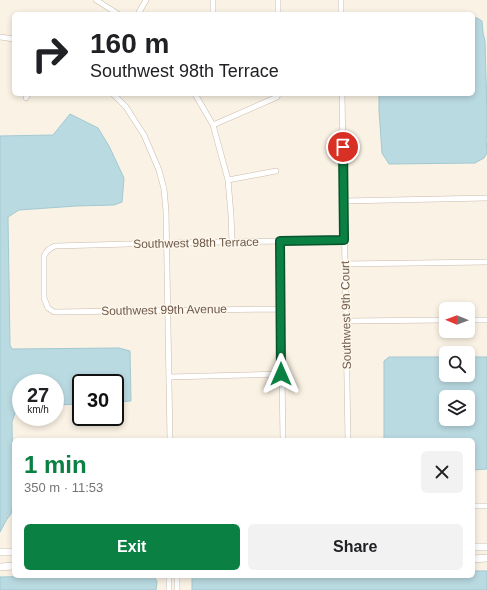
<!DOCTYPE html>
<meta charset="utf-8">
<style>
body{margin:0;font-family:Helvetica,sans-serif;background:#f2f2f2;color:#202124;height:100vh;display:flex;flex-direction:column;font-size:15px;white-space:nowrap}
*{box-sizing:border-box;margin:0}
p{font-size:13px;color:#757577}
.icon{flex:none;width:22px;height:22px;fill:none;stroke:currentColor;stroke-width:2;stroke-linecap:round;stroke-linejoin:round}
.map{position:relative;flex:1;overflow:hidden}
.panel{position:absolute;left:12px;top:438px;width:463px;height:140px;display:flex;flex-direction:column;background:#fff;border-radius:6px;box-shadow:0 2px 6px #0003}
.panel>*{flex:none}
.top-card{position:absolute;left:12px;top:12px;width:463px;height:84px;border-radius:6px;box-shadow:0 2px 6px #0003;background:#fff;color:#202124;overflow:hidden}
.needle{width:26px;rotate:271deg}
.tools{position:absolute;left:439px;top:302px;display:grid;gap:8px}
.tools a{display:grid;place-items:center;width:36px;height:36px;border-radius:6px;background:#fff;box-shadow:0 2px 6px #0003;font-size:20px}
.speed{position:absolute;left:12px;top:374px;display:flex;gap:8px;font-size:20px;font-weight:700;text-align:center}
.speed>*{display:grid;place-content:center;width:52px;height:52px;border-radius:50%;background:#fff;box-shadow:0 2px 6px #0003;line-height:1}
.speed small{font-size:10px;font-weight:400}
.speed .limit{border:2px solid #111;border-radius:6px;background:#fff;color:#111}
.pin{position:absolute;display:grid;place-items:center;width:34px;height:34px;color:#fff;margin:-17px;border:2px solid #fff;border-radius:50%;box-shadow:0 1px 4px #0007}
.me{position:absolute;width:44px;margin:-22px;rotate:0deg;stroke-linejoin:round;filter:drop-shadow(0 0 3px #0008)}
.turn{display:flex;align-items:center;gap:14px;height:84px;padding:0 12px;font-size:18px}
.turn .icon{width:52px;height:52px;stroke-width:2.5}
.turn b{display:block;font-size:28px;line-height:34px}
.round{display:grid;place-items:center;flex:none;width:42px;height:42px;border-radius:6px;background:#f2f2f2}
.head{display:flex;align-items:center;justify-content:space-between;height:68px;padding:0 12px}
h1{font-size:24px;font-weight:700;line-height:30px;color:#0b8043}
.primary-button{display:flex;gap:8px;margin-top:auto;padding:8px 12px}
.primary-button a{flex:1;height:46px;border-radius:6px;background:#0b8043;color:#fff;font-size:16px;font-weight:700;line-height:46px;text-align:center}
.primary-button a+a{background:#f2f2f2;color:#202124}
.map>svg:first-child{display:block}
.water{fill:#badae2;stroke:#a2c9d2;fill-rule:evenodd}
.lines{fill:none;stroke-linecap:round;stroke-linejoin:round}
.street-casing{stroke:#cabaab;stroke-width:6}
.secondary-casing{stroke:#cdbbaa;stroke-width:8}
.street{stroke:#fff;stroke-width:5}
.secondary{stroke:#fff;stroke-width:7}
.route-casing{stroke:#07532c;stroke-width:10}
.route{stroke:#0b8043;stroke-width:7}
.labels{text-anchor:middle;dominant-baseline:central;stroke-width:3;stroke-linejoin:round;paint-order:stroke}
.street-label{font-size:12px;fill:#705a4c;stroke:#fdf6ea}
</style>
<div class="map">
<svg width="487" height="590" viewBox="0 0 487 590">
<rect width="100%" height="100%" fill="#faf2e4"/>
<path class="water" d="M473,18H477L482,21L483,33L485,41L487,113V134L486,139L487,153L484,158L475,163L389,164L382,153L379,110V94H473Z
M70,114L98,128L109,146L124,178L122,202L114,205L76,206L19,210L8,217L10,345L12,349L119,348L130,351L131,401L115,402V383H81V404L55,405V383H21V407H17L12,422L13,504L11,514L7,519L0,532V136L53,135Z
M389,357H446V375H468V357H487V469L473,470V440H384V361ZM446,397H468V419H446Z
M473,571H487V590H192V579L193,576H473Z
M53,576H154L157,582L156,590H0V577Z"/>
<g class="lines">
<defs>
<path id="street" d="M96,0L118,14
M213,0V14
M278,0V14
M341,0V14
M138,14L146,0
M0,37L14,39
M113,94L126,107L144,135L159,170L164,189L166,211L170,440
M195,94L213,125L228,180L231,215L232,241
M342,94L348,440
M26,98L28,94
M213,125L277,97L278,94
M228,180L276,171
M344,201L487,198
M280,241L283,440
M345,264L487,262
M281,309L54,312L48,308L44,298V256C47,250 49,249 55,246L166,243L344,240
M468,320H487
M346,321L446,320
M169,377L281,374
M473,506H487
M169,576V590
M177,576V590"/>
<path id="secondary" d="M473,547H487
M0,552H14
M473,559L487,558
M0,567L14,566"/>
</defs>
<use href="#street" class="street-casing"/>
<use href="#secondary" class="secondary-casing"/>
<use href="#street" class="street"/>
<use href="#secondary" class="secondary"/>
</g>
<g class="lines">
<defs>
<path id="route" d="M281,374L280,241L344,240L343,147"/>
</defs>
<use href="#route" class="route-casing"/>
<use href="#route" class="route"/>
</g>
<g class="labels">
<g class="street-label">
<text transform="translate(196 243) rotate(-1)">Southwest 98th Terrace</text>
<text transform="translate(164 310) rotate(-1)">Southwest 99th Avenue</text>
<text transform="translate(346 315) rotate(-91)">Southwest 9th Court</text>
</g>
</g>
</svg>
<div class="tools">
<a><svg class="needle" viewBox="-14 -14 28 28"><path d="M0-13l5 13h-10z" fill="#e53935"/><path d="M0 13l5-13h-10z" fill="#757577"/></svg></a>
<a><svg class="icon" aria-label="search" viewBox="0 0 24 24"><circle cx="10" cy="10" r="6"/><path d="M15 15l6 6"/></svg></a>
<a><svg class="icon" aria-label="layers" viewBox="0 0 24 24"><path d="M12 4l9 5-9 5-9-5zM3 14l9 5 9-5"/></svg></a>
</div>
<div class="speed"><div>27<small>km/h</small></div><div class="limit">30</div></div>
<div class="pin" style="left:343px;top:147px;background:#d93025"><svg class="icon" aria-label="arrive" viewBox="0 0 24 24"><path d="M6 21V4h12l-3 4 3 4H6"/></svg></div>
<svg class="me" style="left:281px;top:374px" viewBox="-20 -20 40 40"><path d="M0-17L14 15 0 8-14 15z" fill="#0b8043" stroke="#fff" stroke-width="4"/></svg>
<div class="top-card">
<div class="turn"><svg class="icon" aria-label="right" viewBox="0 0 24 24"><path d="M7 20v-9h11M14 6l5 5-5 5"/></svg><div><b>160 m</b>Southwest 98th Terrace</div></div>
</div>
<section class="panel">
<div class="head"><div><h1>1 min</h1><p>350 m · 11:53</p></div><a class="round"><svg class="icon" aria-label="close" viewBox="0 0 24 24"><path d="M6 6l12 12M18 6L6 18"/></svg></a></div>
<div class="primary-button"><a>Exit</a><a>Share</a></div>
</section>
</div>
